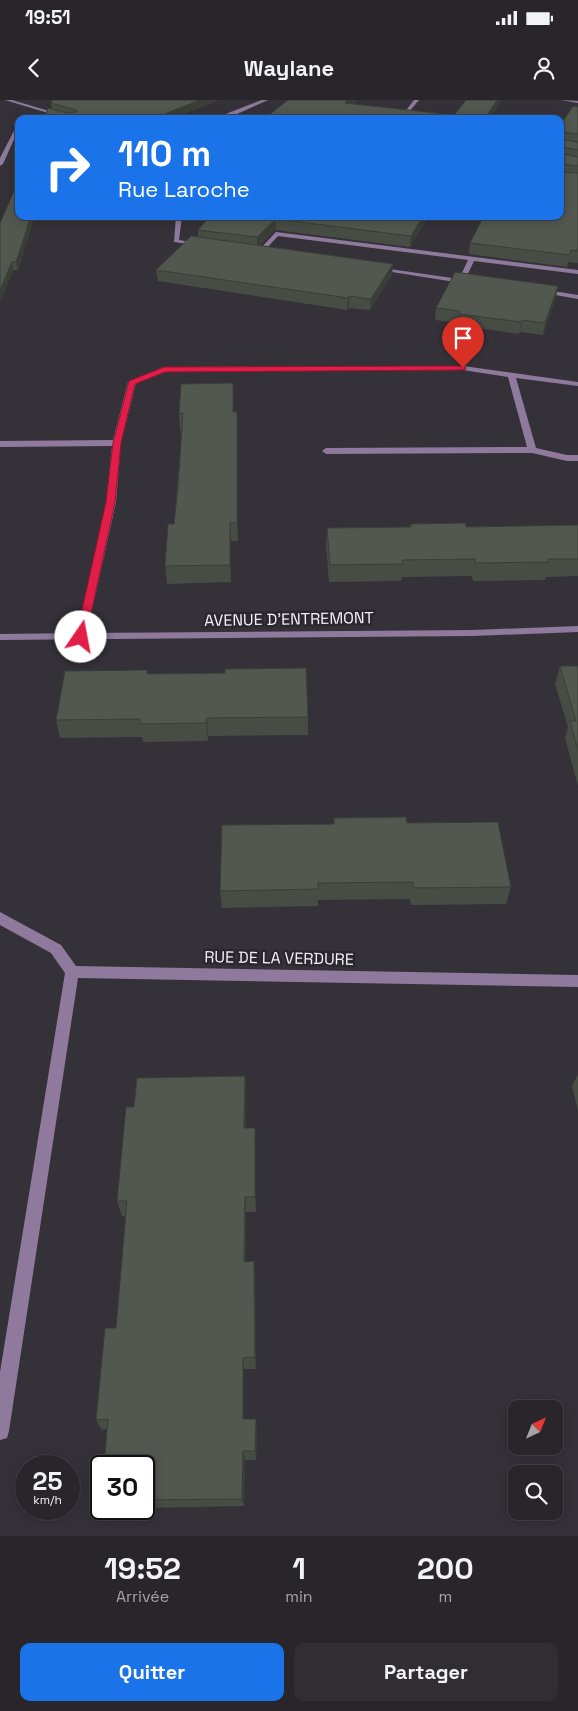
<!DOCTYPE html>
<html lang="fr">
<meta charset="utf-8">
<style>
body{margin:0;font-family:"Space Grotesk",sans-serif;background:#302d33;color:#f1f3f6;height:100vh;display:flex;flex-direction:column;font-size:19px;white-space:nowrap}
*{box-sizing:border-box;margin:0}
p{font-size:16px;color:#a5a5a9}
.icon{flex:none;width:28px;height:28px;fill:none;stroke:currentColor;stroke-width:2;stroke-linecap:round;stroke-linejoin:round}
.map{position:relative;height:1436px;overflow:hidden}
.details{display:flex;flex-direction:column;background:#28252b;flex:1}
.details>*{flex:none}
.banner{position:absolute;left:15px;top:15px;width:549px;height:105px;border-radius:10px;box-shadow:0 2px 12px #0003,0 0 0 1px #444247;background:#1a73e8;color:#fff;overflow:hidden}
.needle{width:32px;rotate:43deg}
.tools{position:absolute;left:508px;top:1300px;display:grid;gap:10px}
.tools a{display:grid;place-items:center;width:55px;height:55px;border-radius:10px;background:#28252b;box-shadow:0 2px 12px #0003,0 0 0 1px #444247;font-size:25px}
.speed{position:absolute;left:15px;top:1355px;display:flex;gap:10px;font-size:25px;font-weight:700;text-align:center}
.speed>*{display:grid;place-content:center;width:65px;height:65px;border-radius:50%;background:#28252b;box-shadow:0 2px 12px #0003,0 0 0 1px #444247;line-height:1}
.speed small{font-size:12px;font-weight:400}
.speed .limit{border:2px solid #111;border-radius:8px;background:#fff;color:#111}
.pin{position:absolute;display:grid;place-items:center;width:42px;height:42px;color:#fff;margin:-51px -21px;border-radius:50% 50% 50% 0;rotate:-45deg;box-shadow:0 0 5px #0007}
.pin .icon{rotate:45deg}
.me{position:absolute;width:55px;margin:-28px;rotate:12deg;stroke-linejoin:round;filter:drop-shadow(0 0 4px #0008)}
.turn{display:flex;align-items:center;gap:18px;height:105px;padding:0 20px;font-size:22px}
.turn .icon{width:65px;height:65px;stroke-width:2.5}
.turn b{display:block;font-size:35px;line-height:42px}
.eta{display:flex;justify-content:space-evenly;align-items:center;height:85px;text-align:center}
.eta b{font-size:30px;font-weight:700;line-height:35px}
.button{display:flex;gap:10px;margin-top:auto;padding:10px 20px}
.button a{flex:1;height:58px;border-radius:10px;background:#1a73e8;color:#fff;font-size:20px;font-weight:700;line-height:58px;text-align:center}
.button a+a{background:#302d33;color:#f1f3f6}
.status{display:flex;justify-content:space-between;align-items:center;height:35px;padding:0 25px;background:#28252b;direction:ltr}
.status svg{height:14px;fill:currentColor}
header{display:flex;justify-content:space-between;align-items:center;height:65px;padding:0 20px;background:#28252b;font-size:22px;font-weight:700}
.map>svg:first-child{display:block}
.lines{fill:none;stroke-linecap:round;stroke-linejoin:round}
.minor{fill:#8f7a9e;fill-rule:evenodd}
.wall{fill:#474c44}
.shaded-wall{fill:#393e37}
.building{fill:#52584f;stroke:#393e37}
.route{fill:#e11d48;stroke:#92132f}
.labels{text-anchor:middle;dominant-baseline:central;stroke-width:5;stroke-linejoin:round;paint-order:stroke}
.street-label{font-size:16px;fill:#f5f2f7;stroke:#2b272f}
</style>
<div class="status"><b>19:51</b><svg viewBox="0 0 49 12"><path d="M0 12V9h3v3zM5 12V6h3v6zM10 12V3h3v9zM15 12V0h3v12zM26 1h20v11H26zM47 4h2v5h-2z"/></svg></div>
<header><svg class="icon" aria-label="back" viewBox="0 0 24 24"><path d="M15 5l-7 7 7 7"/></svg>Waylane<svg class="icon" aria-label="person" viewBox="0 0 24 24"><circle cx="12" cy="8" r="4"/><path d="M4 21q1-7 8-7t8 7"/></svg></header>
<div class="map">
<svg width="578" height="1436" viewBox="0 0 578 1436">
<rect width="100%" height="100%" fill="#353139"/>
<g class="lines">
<path class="minor" d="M5,0H12L76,19H68Z
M262,0H268L237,14L256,19L232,16L219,19L228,13Z
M414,0H419L408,13H404Z
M561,0L578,1V3Z
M19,21V28L3,64L0,66V58Z
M176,116H182L179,140L202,144V146L174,142Z
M276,132L578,170V174L474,161L465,180L471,182L468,184L373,169L376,167L459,179L468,160L278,136L261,154H257V152Z
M540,189L578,195V199L538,192V190Z
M463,266L578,282V286L516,278L536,348L567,355H578V361H567L532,353L326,354L322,351L326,348L527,347L508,277L463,270L165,271L136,283L121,343L116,402L87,533L472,530L578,526V532L472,536L0,540V534L77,533L106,402L112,346L0,347V341L113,340L128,282L164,267Z
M0,812L61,845L76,866L578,875V887L78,878L9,1331L7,1338L0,1340V1272L65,873L51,853L0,825Z"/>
</g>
<path class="wall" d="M52,0H219L171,19H44L52,9L51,3Z
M578,7V163L568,162L567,167L469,154L470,143L560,116V26Z
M19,116H45L44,119H34L18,170H13L0,203V123Z
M210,116H429L410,147L276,130L260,145L393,164L392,175L370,210L349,208L347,210L158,181L156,170L198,137V130Z
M556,198L543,235L520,232L519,234L458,225V223L435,220L436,208Z
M233,283L234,312H237L238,329V441H231V482L167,484L165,466L174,424L182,330H180L179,314Z
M411,424L466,427L578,425V476L546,477L545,480L473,481L472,476L402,477L401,481L329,482L326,445L327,428L410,427Z
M560,566H578V686L565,638L568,627L555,584Z
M147,570L148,574L308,617V635L208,636V641L143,642L142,637L60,638L56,620Z
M334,718L407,723L511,787L506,804L411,805L410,799L318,800V806L222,808L220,791L334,724Z
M578,974V1011L572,986Z
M245,976L246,993V1028L256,1044V1112H246V1162L254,1161L255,1175L256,1269H244V1319L257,1328L256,1360H245L244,1406L144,1408V1366L108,1329L102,1330L96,1320L116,1228L126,1116H122L117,1101L134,1007Z"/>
<path class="shaded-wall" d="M200,0H219L171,19H152Z
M348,0H359L344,12L345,3Z
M497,0H502L490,19H485Z
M31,116H33L34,119L18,170L16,162Z
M423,116H429L410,147L411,136Z
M276,119V130L257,148V137Z
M12,162L13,170L0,203V190Z
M393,164L392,175L370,210L371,199Z
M558,186L556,198L543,235L545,223Z
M349,196V208L347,210L348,198Z
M522,220L520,232L519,234L521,222Z
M233,283L234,300V329L233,312Z
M237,312L238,329V441L237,423Z
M230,423L231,441V482L230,465Z
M207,618L208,636V641L206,623Z
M245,976L246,993V1044L244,1028Z
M255,1028L256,1044V1112L255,1097Z
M245,1097L246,1112V1176L244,1162Z
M254,1161L255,1175L256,1269L255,1257Z
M243,1258L244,1269V1329L243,1319Z
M256,1319L257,1328L256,1360L255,1351Z
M243,1351L245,1360L244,1406L242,1399Z"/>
<path class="building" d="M52,0H200L152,19H44L48,8L67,13L77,12L76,10L51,3Z
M288,0H348L345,3L454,15L466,0H497L485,19H264Z
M573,6L578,7V34L562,32L560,34V26Z
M560,36V39L578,42V50L562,47L560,53Z
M560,53L578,57V66L562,64L560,70Z
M560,70L562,72L578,73V151L571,150L569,155L470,143L484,116H560Z
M19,80V116H31L16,162H12L0,190V123Z
M210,116H423L411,136L276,119L257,137L198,130Z
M191,136L393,164L371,199L349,196L348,198L156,170Z
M455,172L558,186L545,223L522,220L521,222L459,214L460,211L436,208Z
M233,283V312H237V423H230V465L165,466L168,424H174L178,386L183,313L179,314L181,284Z
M465,423L466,427L578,425V459H548L549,462L475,463V459L402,460L403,464L330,465L327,428L411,427V424Z
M560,566H578V650L570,621H576Z
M306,568L308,617L207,618L206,623L140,624V619L56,620L65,571L147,570V574L225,573V569Z
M406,717L407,723L498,722L511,787L414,788L413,782L318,783V789L220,791L222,725L334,724V718Z
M245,976L244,1028H255V1097H245L244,1162L254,1161L255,1257L243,1258V1319H256L255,1351H243L242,1399L144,1400V1366H104L108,1319L96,1320L105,1228H116L127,1101H117L126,1007H134L137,978Z"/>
<path class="route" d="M463,266L466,268L465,270L165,272L135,284L121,343L115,402L86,537L85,539H78L76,537L106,402L113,343L129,281L164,267Z"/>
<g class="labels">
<g class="street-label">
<text transform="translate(289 519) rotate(-1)">AVENUE D'ENTREMONT</text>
<text transform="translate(279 858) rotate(1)">RUE DE LA VERDURE</text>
</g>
</g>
</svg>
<div class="tools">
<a><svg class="needle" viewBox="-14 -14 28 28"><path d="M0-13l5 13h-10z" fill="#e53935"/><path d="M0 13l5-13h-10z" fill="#a5a5a9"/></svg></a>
<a><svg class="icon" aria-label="search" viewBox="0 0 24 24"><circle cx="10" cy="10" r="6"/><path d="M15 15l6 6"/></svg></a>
</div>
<div class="speed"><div>25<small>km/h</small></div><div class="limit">30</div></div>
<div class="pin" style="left:463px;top:268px;background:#d93025"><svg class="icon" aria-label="arrive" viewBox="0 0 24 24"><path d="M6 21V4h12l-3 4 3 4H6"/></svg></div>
<svg class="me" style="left:81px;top:537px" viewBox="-20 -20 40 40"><circle r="19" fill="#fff"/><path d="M0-13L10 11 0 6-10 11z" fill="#e11d48"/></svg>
<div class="banner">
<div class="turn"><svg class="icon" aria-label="right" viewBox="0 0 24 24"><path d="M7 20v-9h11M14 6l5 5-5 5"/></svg><div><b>110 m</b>Rue Laroche</div></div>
</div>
</div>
<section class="details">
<div class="eta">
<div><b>19:52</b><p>Arrivée</p></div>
<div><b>1</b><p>min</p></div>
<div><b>200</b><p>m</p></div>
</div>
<div class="button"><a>Quitter</a><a>Partager</a></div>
</section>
